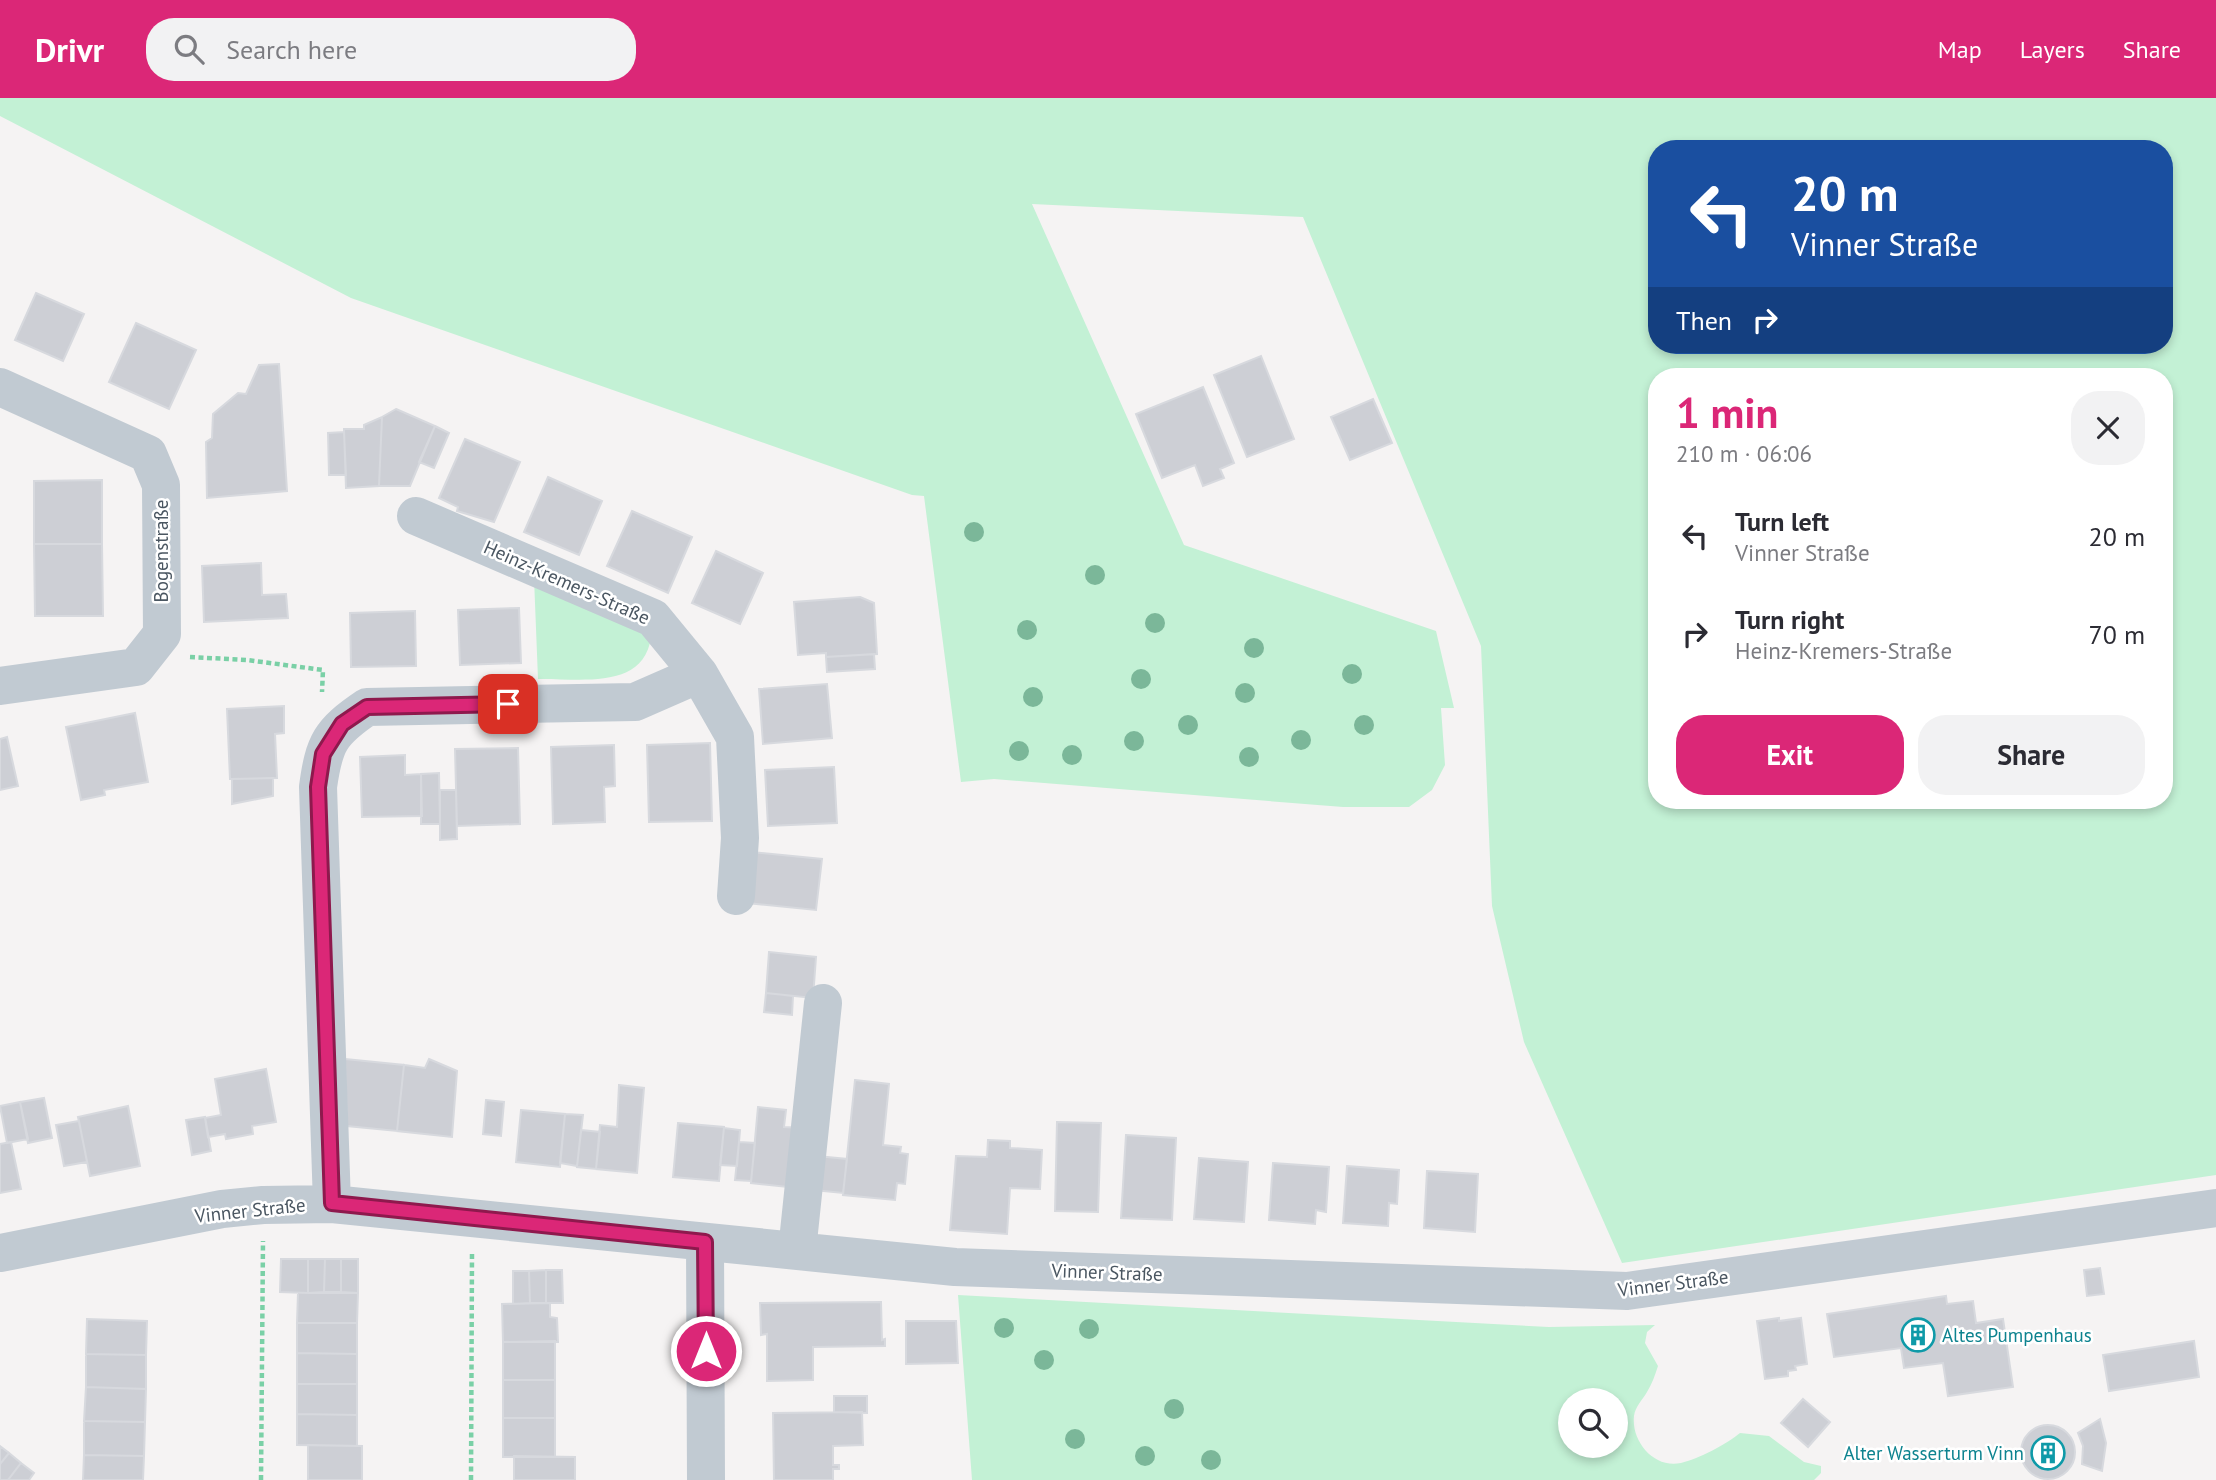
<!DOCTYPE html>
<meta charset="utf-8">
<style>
body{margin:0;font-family:"PT Sans",sans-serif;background:#f2f2f3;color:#2b2b33;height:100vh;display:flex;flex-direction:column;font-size:26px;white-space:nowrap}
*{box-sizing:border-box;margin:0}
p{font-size:23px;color:#7c7c81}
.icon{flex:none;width:38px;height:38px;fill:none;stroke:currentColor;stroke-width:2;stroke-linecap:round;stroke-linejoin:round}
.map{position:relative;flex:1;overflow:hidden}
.sheet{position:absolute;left:1648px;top:270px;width:525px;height:441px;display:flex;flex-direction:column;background:#fff;border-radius:28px;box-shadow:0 4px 10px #0003}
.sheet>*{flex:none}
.top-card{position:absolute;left:1648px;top:42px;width:525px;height:214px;border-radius:28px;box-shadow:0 4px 10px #0003;background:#1a4fa0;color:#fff;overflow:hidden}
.fabs{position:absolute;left:1558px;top:1290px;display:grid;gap:14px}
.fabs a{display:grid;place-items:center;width:70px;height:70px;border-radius:50%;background:#fff;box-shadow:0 4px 10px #0003;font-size:35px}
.pin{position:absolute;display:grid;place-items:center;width:60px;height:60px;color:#fff;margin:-30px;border-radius:14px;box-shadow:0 4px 10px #0006}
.me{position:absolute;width:77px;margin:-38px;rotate:0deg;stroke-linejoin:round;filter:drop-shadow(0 0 5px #0008)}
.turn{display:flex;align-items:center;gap:24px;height:147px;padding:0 28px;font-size:32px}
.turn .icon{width:91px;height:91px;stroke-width:2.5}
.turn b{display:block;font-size:49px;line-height:60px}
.then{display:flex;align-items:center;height:66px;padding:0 28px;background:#0003;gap:14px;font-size:26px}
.round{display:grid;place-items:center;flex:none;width:74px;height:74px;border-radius:28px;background:#f2f2f3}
.headline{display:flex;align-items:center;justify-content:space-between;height:119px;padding:0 28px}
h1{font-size:42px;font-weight:800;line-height:52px;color:#db2777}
.button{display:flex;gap:14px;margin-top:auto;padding:14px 28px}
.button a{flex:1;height:80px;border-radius:28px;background:#db2777;color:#fff;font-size:28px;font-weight:800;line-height:80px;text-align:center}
.button a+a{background:#f2f2f3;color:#2b2b33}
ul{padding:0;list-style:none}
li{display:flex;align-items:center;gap:21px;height:98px;padding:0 28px}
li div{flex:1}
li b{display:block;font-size:26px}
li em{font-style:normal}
header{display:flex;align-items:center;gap:42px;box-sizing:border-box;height:98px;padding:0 35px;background:#db2777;color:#fff}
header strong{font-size:33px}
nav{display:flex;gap:38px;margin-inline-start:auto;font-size:24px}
.search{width:490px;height:63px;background:#f2f2f3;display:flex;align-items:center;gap:18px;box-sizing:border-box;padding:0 24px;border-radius:28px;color:#7c7c81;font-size:26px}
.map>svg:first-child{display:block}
.green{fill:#c3f1d5;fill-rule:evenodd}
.building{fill:#cdcfd5;stroke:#d7d9de;stroke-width:2}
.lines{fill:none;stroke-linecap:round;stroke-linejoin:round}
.path{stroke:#7ad0a6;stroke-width:4.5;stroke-dasharray:5 3.5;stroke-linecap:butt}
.minor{stroke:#c1cad2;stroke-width:38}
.tree{fill:#7bb799}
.route-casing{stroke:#8e194d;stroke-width:18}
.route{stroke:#db2777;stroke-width:12}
.labels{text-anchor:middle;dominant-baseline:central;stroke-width:5;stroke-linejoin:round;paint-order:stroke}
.street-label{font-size:19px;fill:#4a5661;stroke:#fff}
.culture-label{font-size:19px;fill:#0d838f;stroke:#fff;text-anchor:start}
</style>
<header>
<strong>Drivr</strong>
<div class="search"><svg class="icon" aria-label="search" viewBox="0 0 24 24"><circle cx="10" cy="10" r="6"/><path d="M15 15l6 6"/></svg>Search here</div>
<nav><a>Map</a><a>Layers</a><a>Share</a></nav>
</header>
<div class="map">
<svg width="2216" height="1382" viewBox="0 0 2216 1382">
<rect width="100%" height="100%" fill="#f5f3f3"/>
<path class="green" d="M0,0H2216V1077L1622,1165L1524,944L1492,808L1481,548L1303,119L1032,106L1184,447L1436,533L1454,610H1441L1445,667L1432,692L1409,709H1343L994,681L961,684L924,398L912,397L351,200L0,18ZM1657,51H2165V247H1657ZM1657,278H2165V702H1657Z
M534,480L651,539C644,593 578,580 538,581Z
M958,1197L1549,1229L1655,1227L1647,1234L1645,1245L1658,1268C1655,1277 1652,1286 1647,1294C1643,1301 1635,1309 1634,1318C1631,1343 1654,1371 1681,1365C1698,1361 1727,1346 1740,1335L1769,1338L1804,1364L1821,1368V1375L1814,1382H972ZM1570,1302H1615V1348H1570Z"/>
<path class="building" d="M36,195L84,216L63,263L15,242Z
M136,225L196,252L169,311L109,284Z
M1261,258L1294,341L1247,359L1214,277Z
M279,266L287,393L207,400L206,344L212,340L213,316L238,295L246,296L259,267Z
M1203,289L1234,365L1220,371L1224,380L1203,388L1195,367L1162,380L1136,316Z
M1373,301L1392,345L1350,362L1331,319Z
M396,311L435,328L410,388H379L382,319Z
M382,319L379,388L346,390L344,331H364V327Z
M435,328L449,335L434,370L419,364Z
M344,334L346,377H329L328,335Z
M465,341L520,364L494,424L457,413L458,409L439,400Z
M548,379L602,403L579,457L524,434Z
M102,382V446H34V383Z
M632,413L692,439L668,495L607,468Z
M34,446H102L103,518H35Z
M716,453L763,475L740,526L692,505Z
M261,465L262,497L286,496L288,520L204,524L202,468Z
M860,499L874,505L877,556L826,559V555L798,557L794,504Z
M519,510L521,565L460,567L458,512Z
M415,513L416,568L351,569L350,515Z
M874,556L875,571L827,574L826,559Z
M827,586L832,640L763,646L759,591Z
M284,608V635L275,636L277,680L230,681L227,611Z
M135,615L148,684L104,692L105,697L81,702L66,629Z
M7,639L18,688L0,692V641Z
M710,645L712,723L649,724L647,647Z
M614,647L615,688L604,689L605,724L553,726L551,649Z
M518,650L520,726L457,728L455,651Z
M405,657V677L421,676L422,718L362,719L360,659Z
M834,669L837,725L768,728L765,672Z
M439,675L440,726H421V676Z
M273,680V698L232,706V681Z
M440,692H456L457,741L440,742Z
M752,754L822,761L816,812L747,805Z
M769,854L816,859L813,900L766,895Z
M766,895L793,898L792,917L764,914Z
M345,961L404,967L397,1033L347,1028Z
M429,961L457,973L452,1039L397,1033L404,967L425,970Z
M266,971L276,1024L252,1028L253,1036L226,1041L225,1036L208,1039L205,1020L221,1017L215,981Z
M855,982L889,986L883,1047L901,1049L900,1055L908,1056L905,1086L897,1085L895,1102L843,1097Z
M619,987L644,990L637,1075L596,1071L600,1027L617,1029Z
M44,1000L52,1040L28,1045L20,1004Z
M486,1002L504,1004L501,1038L483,1036Z
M20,1004L28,1041L7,1045L0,1008Z
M128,1008L140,1068L90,1078L78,1019Z
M758,1009L786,1012L784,1029L803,1030L797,1090L751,1085Z
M521,1012L565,1016L560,1069L516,1064Z
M565,1016L583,1017L577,1068L560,1065Z
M205,1019L211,1053L192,1057L186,1022Z
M79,1023L87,1064L64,1068L56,1027Z
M1057,1024L1101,1025L1098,1114L1055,1113Z
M678,1025L724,1029L719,1083L673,1079Z
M724,1030L740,1032L737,1068L720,1067Z
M581,1032L600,1034L596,1071L577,1069Z
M1126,1037L1176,1040L1172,1122L1121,1120Z
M988,1042L1010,1043V1050L1042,1052L1040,1091L1010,1090L1007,1136L950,1132L956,1058L987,1059Z
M11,1044L21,1091L0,1095V1046Z
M739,1044L755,1045L751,1083L735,1082Z
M817,1058L847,1061L843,1095L814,1092Z
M1199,1060L1248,1064L1244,1124L1194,1121Z
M1273,1065L1329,1069L1326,1114L1316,1112L1315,1126L1269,1122Z
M1347,1068L1399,1072L1397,1106L1389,1105L1388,1128L1343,1125Z
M1427,1073L1478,1076L1475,1134L1424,1130Z
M281,1161H308V1195L280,1194Z
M308,1161H325L324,1194L308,1195Z
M325,1161H341V1194H324Z
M341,1161H358V1195L341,1194Z
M2100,1170L2104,1196L2087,1198L2084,1172Z
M546,1172V1205H530L529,1173Z
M546,1172H562L563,1205H546Z
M513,1173H529L530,1205L513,1206Z
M298,1195H358L357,1225H297Z
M1946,1198L1947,1206L1973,1203L1976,1225L2003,1221L2013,1289L1948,1298L1943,1265L1904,1270L1901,1250L1834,1259L1827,1216Z
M881,1204L882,1242L885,1241V1248L813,1249V1282L767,1283V1236L761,1237L760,1205Z
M550,1205V1219L557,1220L558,1244H503L502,1206Z
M1779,1220V1223L1801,1220L1807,1266L1795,1268L1796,1272L1788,1273V1278L1765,1281L1757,1223Z
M87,1221L147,1223L146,1257L86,1256Z
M906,1223H956L958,1265L906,1266Z
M297,1225H357V1256L297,1255Z
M555,1243V1282H503V1244Z
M2194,1243L2199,1279L2109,1293L2103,1257Z
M297,1255L357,1256V1286H297Z
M86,1256L146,1257V1291L86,1289Z
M503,1282H555V1320H503Z
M297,1286H357V1317L297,1316Z
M86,1289L146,1291L145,1324L84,1323Z
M834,1298H867V1315L834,1314Z
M1803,1301L1830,1324L1808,1349L1781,1325Z
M862,1314L863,1347L833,1348V1367H839V1371H833V1382H774L773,1315Z
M297,1316L357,1317V1348L297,1347Z
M503,1320H555V1359H503Z
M2100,1321L2106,1345L2102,1373L2082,1366L2083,1348L2078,1335Z
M84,1323L145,1324L144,1358L84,1357Z
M2021 1354a27 27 0 1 1 54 0a27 27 0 1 1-54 0Z
M308,1347L362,1348V1382H308Z
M0,1348L9,1355L0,1366Z
M9,1355L21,1365L8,1382H0V1366Z
M84,1357L144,1358L143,1382H83Z
M514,1358L575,1359V1382H514Z
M21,1365L34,1375L29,1382H8Z"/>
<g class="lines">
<path class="path" d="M190,559L247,562L323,572L322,594
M261,1382L263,1143
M471,1382L472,1156"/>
<path class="minor" d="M0,289L148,356L161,387L162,536L136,569L0,588
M416,418L653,520L699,576
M332,1106L318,689C324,645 330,634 367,609L635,604L699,576L735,639L740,740L736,798
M705,1144L706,1382
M797,1153L823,905
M0,1155L222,1111L263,1107L332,1106L955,1169L1627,1193L2216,1110"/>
</g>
<g class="tree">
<circle cx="974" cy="434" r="10"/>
<circle cx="1095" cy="477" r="10"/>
<circle cx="1155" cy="525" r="10"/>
<circle cx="1027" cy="532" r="10"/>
<circle cx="1254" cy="550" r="10"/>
<circle cx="1352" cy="576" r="10"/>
<circle cx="1141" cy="581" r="10"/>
<circle cx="1245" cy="595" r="10"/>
<circle cx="1033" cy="599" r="10"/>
<circle cx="1188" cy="627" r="10"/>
<circle cx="1364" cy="627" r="10"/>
<circle cx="1301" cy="642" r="10"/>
<circle cx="1134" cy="643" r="10"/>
<circle cx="1019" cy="653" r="10"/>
<circle cx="1072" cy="657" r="10"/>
<circle cx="1249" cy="659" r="10"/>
<circle cx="1004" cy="1230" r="10"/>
<circle cx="1089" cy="1231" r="10"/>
<circle cx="1044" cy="1262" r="10"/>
<circle cx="1174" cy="1311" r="10"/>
<circle cx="1075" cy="1341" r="10"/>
<circle cx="1145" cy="1358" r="10"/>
<circle cx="1211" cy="1362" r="10"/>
</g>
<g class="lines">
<defs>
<path id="route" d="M508,606L367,609L342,626L323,656L318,689L332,1105L705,1144L706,1253"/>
</defs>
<use href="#route" class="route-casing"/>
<use href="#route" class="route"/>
</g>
<defs>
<symbol id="building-ring" viewBox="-11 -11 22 22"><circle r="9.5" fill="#fff" stroke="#0f9aa8" stroke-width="1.5"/><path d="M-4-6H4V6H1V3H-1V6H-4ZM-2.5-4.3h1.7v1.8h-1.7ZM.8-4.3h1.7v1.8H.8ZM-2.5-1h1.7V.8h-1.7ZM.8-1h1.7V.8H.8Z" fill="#0f9aa8"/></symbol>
</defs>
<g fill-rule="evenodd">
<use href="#building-ring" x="1899" y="1218" width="38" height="38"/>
<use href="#building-ring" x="2029" y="1336" width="38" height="38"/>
</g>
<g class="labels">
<g class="street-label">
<text transform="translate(161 453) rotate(-90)">Bogenstraße</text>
<text transform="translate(567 484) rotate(24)">Heinz-Kremers-Straße</text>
<text transform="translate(250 1112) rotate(-6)">Vinner Straße</text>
<text transform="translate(1107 1174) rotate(2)">Vinner Straße</text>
<text transform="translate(1673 1185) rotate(-7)">Vinner Straße</text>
</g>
<g class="culture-label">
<text x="1942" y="1237">Altes Pumpenhaus</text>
<text x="2024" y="1355" text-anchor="end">Alter Wasserturm Vinn</text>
</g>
</g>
</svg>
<div class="fabs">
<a><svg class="icon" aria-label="search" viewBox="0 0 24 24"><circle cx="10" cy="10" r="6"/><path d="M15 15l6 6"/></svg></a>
</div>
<div class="pin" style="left:508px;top:606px;background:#d93025"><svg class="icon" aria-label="arrive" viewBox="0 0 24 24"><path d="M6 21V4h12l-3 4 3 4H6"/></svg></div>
<svg class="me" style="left:706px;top:1253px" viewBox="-20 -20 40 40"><circle r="17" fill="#db2777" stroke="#fff" stroke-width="3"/><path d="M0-11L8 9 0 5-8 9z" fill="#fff"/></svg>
<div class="top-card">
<div class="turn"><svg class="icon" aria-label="left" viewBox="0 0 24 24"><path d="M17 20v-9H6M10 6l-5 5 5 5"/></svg><div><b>20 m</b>Vinner Straße</div></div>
<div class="then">Then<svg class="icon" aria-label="right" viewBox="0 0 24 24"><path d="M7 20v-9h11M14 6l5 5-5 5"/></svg></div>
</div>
<section class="sheet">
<div class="headline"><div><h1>1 min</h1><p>210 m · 06:06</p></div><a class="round"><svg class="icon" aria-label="close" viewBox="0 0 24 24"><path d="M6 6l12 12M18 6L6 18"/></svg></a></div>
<ul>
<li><svg class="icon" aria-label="left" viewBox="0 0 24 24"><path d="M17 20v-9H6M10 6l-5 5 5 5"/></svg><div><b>Turn left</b><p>Vinner Straße</p></div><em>20 m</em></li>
<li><svg class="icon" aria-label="right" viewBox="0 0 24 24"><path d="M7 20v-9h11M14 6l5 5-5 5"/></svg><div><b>Turn right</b><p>Heinz-Kremers-Straße</p></div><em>70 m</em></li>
</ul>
<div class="button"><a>Exit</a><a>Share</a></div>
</section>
</div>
